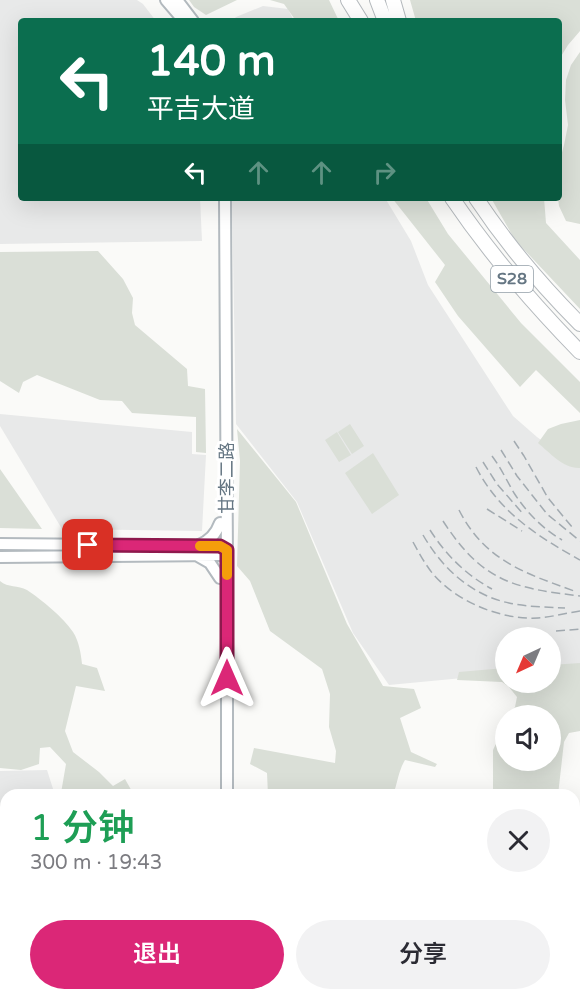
<!DOCTYPE html>
<html lang="zh">
<meta charset="utf-8">
<style>
body{margin:0;font-family:"Varela Round","Noto Sans SC",sans-serif;background:#f2f2f3;color:#2b2b33;height:100vh;display:flex;flex-direction:column;font-size:22px;white-space:nowrap}
*{box-sizing:border-box;margin:0}
p{font-size:20px;color:#7c7c81}
.icon{flex:none;width:33px;height:33px;fill:none;stroke:currentColor;stroke-width:2;stroke-linecap:round;stroke-linejoin:round}
.map{position:relative;flex:1;overflow:hidden}
.drawer{position:absolute;left:0px;top:789px;width:580px;height:212px;display:flex;flex-direction:column;background:#fff;border-radius:18px 18px 0 0;box-shadow:0 6px 24px #0002}
.drawer>*{flex:none}
.guide{position:absolute;left:18px;top:18px;width:544px;height:183px;border-radius:6px;box-shadow:0 6px 24px #0002;background:#0b6e4f;color:#fff;overflow:hidden}
.needle{width:39px;rotate:224deg}
.tools{position:absolute;left:495px;top:627px;display:grid;gap:12px}
.tools a{display:grid;place-items:center;width:66px;height:66px;border-radius:50%;background:#fff;box-shadow:0 6px 24px #0002;font-size:30px}
.pin{position:absolute;display:grid;place-items:center;width:51px;height:51px;color:#fff;margin:-26px;border-radius:12px;box-shadow:0 3px 9px #0006}
.me{position:absolute;width:66px;margin:-33px;rotate:0deg;stroke-linejoin:round;filter:drop-shadow(0 0 4px #0008)}
.turn{display:flex;align-items:center;gap:21px;height:126px;padding:0 30px;font-size:27px}
.turn .icon{width:78px;height:78px;stroke-width:2.5}
.turn b{display:block;font-size:42px;line-height:51px}
.lanes{display:flex;align-items:center;height:57px;padding:0 30px;background:#0003;justify-content:center;gap:30px;direction:ltr}
.lanes .off{opacity:.35}
.round{display:grid;place-items:center;flex:none;width:63px;height:63px;border-radius:32px;background:#f2f2f3}
.overview{display:flex;align-items:center;justify-content:space-between;height:102px;padding:0 30px}
h1{font-size:36px;font-weight:600;line-height:45px;color:#1e9e55}
.cta{display:flex;gap:12px;margin-top:auto;padding:12px 30px}
.cta a{flex:1;height:69px;border-radius:36px;background:#db2777;color:#fff;font-size:24px;font-weight:600;line-height:69px;text-align:center}
.cta a+a{background:#f2f2f3;color:#2b2b33}
.map>svg:first-child{display:block}
.built{fill:#e8e9e9}
.green{fill:#dadfd7}
.lines{fill:none;stroke-linecap:round;stroke-linejoin:round}
.secondary-casing{stroke:#b3babf;stroke-width:14}
.highway-casing{stroke:#b4b9bd;stroke-width:16}
.secondary{stroke:#fff;stroke-width:10}
.highway{stroke:#fff;stroke-width:14}
.rail{stroke:#a2aab0;stroke-width:1.5;stroke-dasharray:9 4.5;stroke-linecap:butt}
.route-casing{stroke:#8e194d;stroke-width:15}
.route{stroke:#db2777;stroke-width:10}
.slow{stroke:#f59e0b;stroke-width:10}
.labels{text-anchor:middle;dominant-baseline:central;stroke-width:6;stroke-linejoin:round;paint-order:stroke}
.shield{fill:#fff;stroke:#939fa8;stroke-width:1.5}
.shield-label{font-size:16px;font-weight:bold;fill:#657683}
.street-label{font-size:18px;fill:#657683;stroke:#fff}
</style>
<div class="map">
<svg width="580" height="1000" viewBox="0 0 580 1000">
<rect width="100%" height="100%" fill="#fafaf8"/>
<path class="built" d="M0,0H137L143,4L156,21H21V198H200L202,241L0,244Z
M263,6L288,9L294,21H232L236,17Z
M232,198H385L411,241L428,285L513,416L537,437L580,468V667L551,670L550,638H506L505,674L389,685L353,633L297,502L236,424Z
M0,414L192,432V454L206,455L202,531L62,529L0,426Z
M47,770L55,795H6V994L15,995V1000H0V771Z
M205,995V1000H75V994Z"/>
<path class="green" d="M189,0H237L206,15L194,7Z
M270,0H329L339,21H296L284,4Z
M410,0H580V31L568,45L560,58V21H416Z
M580,52V224L566,221L559,206L558,198H560V160L564,145L568,125L565,100L566,80L571,65Z
M392,198H426L448,234L521,323L580,382V413L536,370L520,387L458,316L435,282L445,265Z
M491,198H544L546,223L580,260V309L515,240Z
M98,251L123,279L133,298L132,313L135,325L187,369L188,386L205,389L206,453L196,452V417L132,413L122,401L100,400L37,375L23,382L19,393L0,381V252Z
M580,420V468C564,469 550,453 538,443L548,429L561,424Z
M350,424L364,446L352,454L338,432Z
M237,429L296,502L347,624L383,686L414,689L421,708L400,718L411,752L437,764L435,767L405,760C398,772 398,782 393,795H268L267,773L250,764L254,748L335,763L336,751L329,727L330,694L322,669L270,631L250,581L237,566L240,461Z
M337,432L351,455L339,462L325,440Z
M373,453L399,495L372,514L345,473Z
M0,469L42,529L0,528Z
M0,581C8,588 18,585 27,590C42,600 63,617 73,632C79,641 81,654 82,664L97,668L105,691L76,686L65,731L73,752L99,772L113,786L125,779L134,795H98L88,792L61,793L66,764L50,747L40,748L39,764L21,770L0,768Z
M580,663V731L569,733L564,742L558,795H493V750L505,724L506,760H550V716L510,715L515,707L517,697L509,687L502,682L457,680L459,672L505,668L506,682H550L551,665Z
M580,939V1000H479L478,995L574,994L575,944Z
M245,995H288L292,1000H244Z"/>
<g class="lines">
<defs>
<path id="secondary" d="M166,0L184,21
M177,0L193,21
M225,198L227,561V795
M0,544L220,546L227,551
M199,545C210,541 216,534 220,523
M196,555L210,563L220,578
M0,557L220,555L227,551
M219,1000V994"/>
<path id="highway" d="M348,0L361,21
M377,0L385,21
M393,0L399,21
M452,198C490,254 533,304 580,352
M476,198C506,243 542,286 580,324"/>
</defs>
<use href="#secondary" class="secondary-casing"/>
<use href="#highway" class="highway-casing"/>
<use href="#secondary" class="secondary"/>
<use href="#highway" class="highway"/>
<path class="rail" d="M514,441L524,456L548,498L572,527
M501,450L517,476L547,514L580,541
M492,456C501,468 507,481 514,493C527,513 542,528 562,540
M483,462L497,484L524,515
M476,467C499,512 537,536 580,560
M487,509L522,531
M459,510C485,561 525,573 574,591
M443,521C482,581 512,588 580,596
M430,530C446,555 466,575 492,589
M423,535C442,568 471,595 509,603C527,607 547,607 565,608
M413,542C419,553 425,564 433,574C457,602 501,620 538,618C552,617 566,613 580,611
M556,631L580,629"/>
</g>
<g class="lines">
<defs>
<path id="route" d="M88,545L220,546L227,550V678"/>
</defs>
<use href="#route" class="route-casing"/>
<use href="#route" class="route"/>
<path class="slow" d="M200,546H220L227,550V575"/>
</g>
<g class="labels">
<rect class="shield" x="491" y="266" width="42" height="26" rx="4.5"/>
<g class="shield-label">
<text x="512" y="279">S28</text>
</g>
<g class="street-label">
<text transform="translate(227 478) rotate(-90)">甘李二路</text>
</g>
</g>
</svg>
<div class="tools">
<a><svg class="needle" viewBox="-14 -14 28 28"><path d="M0-13l5 13h-10z" fill="#e53935"/><path d="M0 13l5-13h-10z" fill="#7c7c81"/></svg></a>
<a><svg class="icon" aria-label="sound" viewBox="0 0 24 24"><path d="M4 9h4l5-4v14l-5-4H4zM17 9q2 3 0 6"/></svg></a>
</div>
<div class="pin" style="left:88px;top:545px;background:#d93025"><svg class="icon" aria-label="arrive" viewBox="0 0 24 24"><path d="M6 21V4h12l-3 4 3 4H6"/></svg></div>
<svg class="me" style="left:227px;top:678px" viewBox="-20 -20 40 40"><path d="M0-17L14 15 0 8-14 15z" fill="#db2777" stroke="#fff" stroke-width="4"/></svg>
<div class="guide">
<div class="turn"><svg class="icon" aria-label="left" viewBox="0 0 24 24"><path d="M17 20v-9H6M10 6l-5 5 5 5"/></svg><div><b>140 m</b>平吉大道</div></div>
<div class="lanes"><svg class="icon" aria-label="left" viewBox="0 0 24 24"><path d="M17 20v-9H6M10 6l-5 5 5 5"/></svg><svg class="icon off" aria-label="ahead" viewBox="0 0 24 24"><path d="M12 20V5M6 11l6-6 6 6"/></svg><svg class="icon off" aria-label="ahead" viewBox="0 0 24 24"><path d="M12 20V5M6 11l6-6 6 6"/></svg><svg class="icon off" aria-label="right" viewBox="0 0 24 24"><path d="M7 20v-9h11M14 6l5 5-5 5"/></svg></div>
</div>
<section class="drawer">
<div class="overview"><div><h1>1 分钟</h1><p>300 m · 19:43</p></div><a class="round"><svg class="icon" aria-label="close" viewBox="0 0 24 24"><path d="M6 6l12 12M18 6L6 18"/></svg></a></div>
<div class="cta"><a>退出</a><a>分享</a></div>
</section>
</div>
